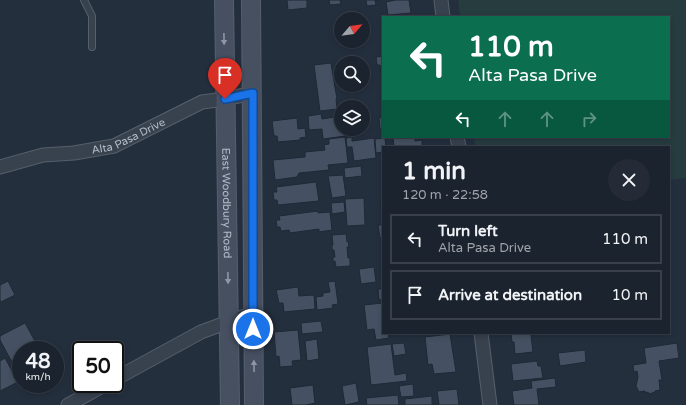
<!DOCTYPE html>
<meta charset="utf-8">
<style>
body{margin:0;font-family:"Varela Round",sans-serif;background:#242b36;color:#f1f3f6;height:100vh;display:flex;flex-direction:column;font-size:15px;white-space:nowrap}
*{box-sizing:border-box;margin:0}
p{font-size:13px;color:#a0a4aa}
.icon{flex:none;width:22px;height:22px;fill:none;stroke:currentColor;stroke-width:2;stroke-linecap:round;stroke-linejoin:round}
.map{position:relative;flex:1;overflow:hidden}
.drawer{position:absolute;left:382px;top:146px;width:288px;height:188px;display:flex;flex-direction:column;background:#1b232e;border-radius:0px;box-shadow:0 2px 6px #0003,0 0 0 1px #39404a}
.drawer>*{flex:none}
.top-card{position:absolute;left:382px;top:16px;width:288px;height:122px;border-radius:0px;box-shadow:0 2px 6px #0003,0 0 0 1px #39404a;background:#0b6e4f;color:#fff;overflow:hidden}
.needle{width:26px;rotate:62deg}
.fabs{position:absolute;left:334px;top:12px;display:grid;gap:8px}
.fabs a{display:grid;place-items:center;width:36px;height:36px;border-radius:50%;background:#1b232e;box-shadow:0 2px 6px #0003,0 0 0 1px #39404a;font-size:20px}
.speed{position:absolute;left:12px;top:341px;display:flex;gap:8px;font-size:20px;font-weight:700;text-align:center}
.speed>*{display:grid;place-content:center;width:52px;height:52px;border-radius:50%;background:#1b232e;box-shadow:0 2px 6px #0003,0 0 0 1px #39404a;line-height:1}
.speed small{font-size:10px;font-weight:400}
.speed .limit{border:2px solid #111;border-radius:6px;background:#fff;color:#111}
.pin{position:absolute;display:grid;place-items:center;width:34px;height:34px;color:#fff;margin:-41px -17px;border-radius:50% 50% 50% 0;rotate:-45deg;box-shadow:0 0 4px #0007}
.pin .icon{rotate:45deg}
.me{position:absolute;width:44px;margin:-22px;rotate:0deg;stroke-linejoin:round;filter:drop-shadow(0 0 3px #0008)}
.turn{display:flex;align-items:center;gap:14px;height:84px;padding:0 20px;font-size:18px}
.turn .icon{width:52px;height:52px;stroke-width:2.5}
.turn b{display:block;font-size:28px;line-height:34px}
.lanes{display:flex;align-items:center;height:38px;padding:0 20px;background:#0003;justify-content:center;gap:20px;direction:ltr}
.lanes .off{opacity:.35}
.round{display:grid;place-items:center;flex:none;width:42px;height:42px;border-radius:21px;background:#242b36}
.summary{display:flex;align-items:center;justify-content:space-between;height:68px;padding:0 20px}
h1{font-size:24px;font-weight:700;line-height:30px}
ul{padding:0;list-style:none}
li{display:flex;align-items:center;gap:12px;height:50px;margin:0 8px 6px;padding:0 12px;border:2px solid #39404a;border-radius:0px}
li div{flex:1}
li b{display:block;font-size:15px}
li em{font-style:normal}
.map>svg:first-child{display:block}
.green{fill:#263c3f}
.building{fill:#455162;stroke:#1f2835}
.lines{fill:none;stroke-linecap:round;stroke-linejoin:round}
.service-casing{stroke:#565f6c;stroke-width:8}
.minor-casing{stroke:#565f6c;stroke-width:15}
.secondary-casing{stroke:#565f6c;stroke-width:20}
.service{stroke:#38414e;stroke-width:6}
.minor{stroke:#38414e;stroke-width:13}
.secondary{stroke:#465061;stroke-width:18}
.oneway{fill:#8e96a5}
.route-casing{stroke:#114b97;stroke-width:10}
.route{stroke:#1a73e8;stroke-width:7}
.labels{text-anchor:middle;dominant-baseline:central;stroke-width:4;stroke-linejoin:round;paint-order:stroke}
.street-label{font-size:11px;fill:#b4bcc9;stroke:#1d2633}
</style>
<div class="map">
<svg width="686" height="405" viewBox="0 0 686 405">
<rect width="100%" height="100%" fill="#242f3e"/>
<path class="green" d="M458,0H686V178L669,180V147H475L474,137H669V17H460Z"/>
<path class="building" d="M287,0H307V8L288,10Z
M329,0H340L341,4L330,5Z
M366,0H379H375L376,5L367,6Z
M409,0L411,13L388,15L386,2L396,0Z
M360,12L361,19H351V18L353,17L352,13Z
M383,56V72H381L380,65H377L376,57Z
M357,58L358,63H345V60Z
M331,63L337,99H336L337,109L320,111L314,65Z
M321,114L322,119L341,116V129H344L345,136L323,139L322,129L309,130L308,116Z
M383,117V129H380L379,118Z
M297,118L298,129L305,128L306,137L300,138V140L278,142L277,136H274L272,121Z
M345,137L348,163L328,165L329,170L299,173L297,177L275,180L273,160L305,157V152L325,150L324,145L329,144V139Z
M352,137V141L374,138L376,158L354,161L352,147H347L346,138Z
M393,137H415V141L422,140V147H394Z
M385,138L386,147H383V152L376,153L375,139Z
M361,166L362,176L345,178L344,168Z
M343,175L346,196L332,198L328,176Z
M316,182L319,201L278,205L277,200H274L273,192H277L276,187Z
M364,198L365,225L347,226L345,199Z
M380,198H383V213L382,211Z
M344,202L345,212L332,214L331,203Z
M318,211V213L330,212L332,230L319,232V229L290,233L289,230L281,231L280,227H277L276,220H280L279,216Z
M378,225H383V238H380Z
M346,234L347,242L348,241L349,247H347L348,258H350V266L336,267L335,261L333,262V257H335L334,250H332V245H333L332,235Z
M374,267L376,282L361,284L359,269Z
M8,281L15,295L1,302L0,300V285Z
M335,281L338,304L332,305L333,308L317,310L316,297L323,296V293L330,292L328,282Z
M298,287L299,296L314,295L315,309L284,312L283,303H279L276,290Z
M378,289H383V299L379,300Z
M383,303V333H388L389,338L376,340L374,329L367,330L364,305Z
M321,321L323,332L302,334L301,323Z
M25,323L40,350H21L20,377L0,340V336Z
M298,330L301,360L292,361L293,366L280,367L279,356L276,357L274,332Z
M511,333H532V335H531L533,352L515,354L514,342H512Z
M450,334L456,372L434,374L432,364L428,365L425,337Z
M317,339L319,359L307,361L305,341Z
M404,343L406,354L394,356L392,344Z
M677,343L679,358L659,361L662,380H659L660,390L655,391V392L649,394L648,392L645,393V391L639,392L636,386L638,377L637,371L634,372L633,365L646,363L644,348Z
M391,344L395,375L406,373L407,381L371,385L367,347Z
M585,350L586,362L560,366L558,353Z
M5,358L18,382L0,391V361Z
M537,361L538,366H541L543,378L513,381L511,364Z
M555,378L556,387L537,389L539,405H514L512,391L532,388L531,381Z
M356,383L359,402L345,405L342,386Z
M413,384L414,396L401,397L399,386Z
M313,385L315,403L306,405H292L290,388Z
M457,389L459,405H405V399L432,396V405L439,404L437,391Z
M398,395L399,405H367L366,398Z"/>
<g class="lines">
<defs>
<path id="service" d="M84,0L92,16V47"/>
<g id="minor">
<path d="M441,0L443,17"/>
<path d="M457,137L459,147"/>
<path id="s1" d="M0,167L43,155L74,153L114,146L202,102L225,99L253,93"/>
<path d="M481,333L490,405"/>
<path d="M115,379L201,332L253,313"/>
<path d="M68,405L106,384"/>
</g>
<g id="secondary">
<path id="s2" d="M224,0L230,405"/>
<path d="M251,0L254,405"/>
</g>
</defs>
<use href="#service" class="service-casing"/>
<use href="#minor" class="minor-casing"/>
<use href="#secondary" class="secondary-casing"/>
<use href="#service" class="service"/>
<use href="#minor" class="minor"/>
<use href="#secondary" class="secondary"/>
</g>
<defs><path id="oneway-solid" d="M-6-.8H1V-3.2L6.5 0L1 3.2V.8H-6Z"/></defs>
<g class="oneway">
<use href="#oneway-solid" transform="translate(224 39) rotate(89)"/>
<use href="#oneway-solid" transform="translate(228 278) rotate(89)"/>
<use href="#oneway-solid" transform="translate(254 366) rotate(-91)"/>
</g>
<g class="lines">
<defs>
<path id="route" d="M225,99L253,93V329"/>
</defs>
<use href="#route" class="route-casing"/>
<use href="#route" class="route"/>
</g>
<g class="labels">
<g class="street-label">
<text stroke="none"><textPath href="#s1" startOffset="133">Alta Pasa Drive</textPath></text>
<text stroke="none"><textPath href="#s2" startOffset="203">East Woodbury Road</textPath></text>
</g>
</g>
</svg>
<div class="fabs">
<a><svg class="needle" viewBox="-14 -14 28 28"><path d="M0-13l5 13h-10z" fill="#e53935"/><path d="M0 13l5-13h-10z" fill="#a0a4aa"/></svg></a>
<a><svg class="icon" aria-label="search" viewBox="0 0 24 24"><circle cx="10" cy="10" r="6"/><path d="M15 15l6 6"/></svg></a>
<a><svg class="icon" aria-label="layers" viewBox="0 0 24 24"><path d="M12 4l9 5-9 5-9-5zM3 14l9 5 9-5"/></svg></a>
</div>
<div class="speed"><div>48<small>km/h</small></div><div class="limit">50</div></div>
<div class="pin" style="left:225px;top:99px;background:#d93025"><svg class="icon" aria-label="arrive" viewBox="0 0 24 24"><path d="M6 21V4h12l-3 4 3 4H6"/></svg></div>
<svg class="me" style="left:253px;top:329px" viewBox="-20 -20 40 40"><circle r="17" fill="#1a73e8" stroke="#fff" stroke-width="3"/><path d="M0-11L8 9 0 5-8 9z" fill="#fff"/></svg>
<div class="top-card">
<div class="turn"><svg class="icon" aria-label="left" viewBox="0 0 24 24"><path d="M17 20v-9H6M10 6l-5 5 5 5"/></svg><div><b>110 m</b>Alta Pasa Drive</div></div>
<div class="lanes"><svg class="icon" aria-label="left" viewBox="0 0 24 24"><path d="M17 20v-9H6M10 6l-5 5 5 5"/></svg><svg class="icon off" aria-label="ahead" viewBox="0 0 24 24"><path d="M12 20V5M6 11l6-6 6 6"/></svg><svg class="icon off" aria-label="ahead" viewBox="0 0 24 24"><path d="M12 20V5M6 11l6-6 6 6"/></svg><svg class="icon off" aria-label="right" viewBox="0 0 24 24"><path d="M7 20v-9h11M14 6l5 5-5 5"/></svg></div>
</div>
<section class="drawer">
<div class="summary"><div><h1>1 min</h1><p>120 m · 22:58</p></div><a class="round"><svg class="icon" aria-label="close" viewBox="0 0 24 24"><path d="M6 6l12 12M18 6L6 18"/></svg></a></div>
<ul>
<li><svg class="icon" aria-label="left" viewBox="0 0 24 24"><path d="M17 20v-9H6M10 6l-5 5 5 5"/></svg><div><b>Turn left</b><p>Alta Pasa Drive</p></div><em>110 m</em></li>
<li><svg class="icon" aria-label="arrive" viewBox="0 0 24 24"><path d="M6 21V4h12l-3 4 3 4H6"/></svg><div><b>Arrive at destination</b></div><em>10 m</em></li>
</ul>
</section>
</div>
